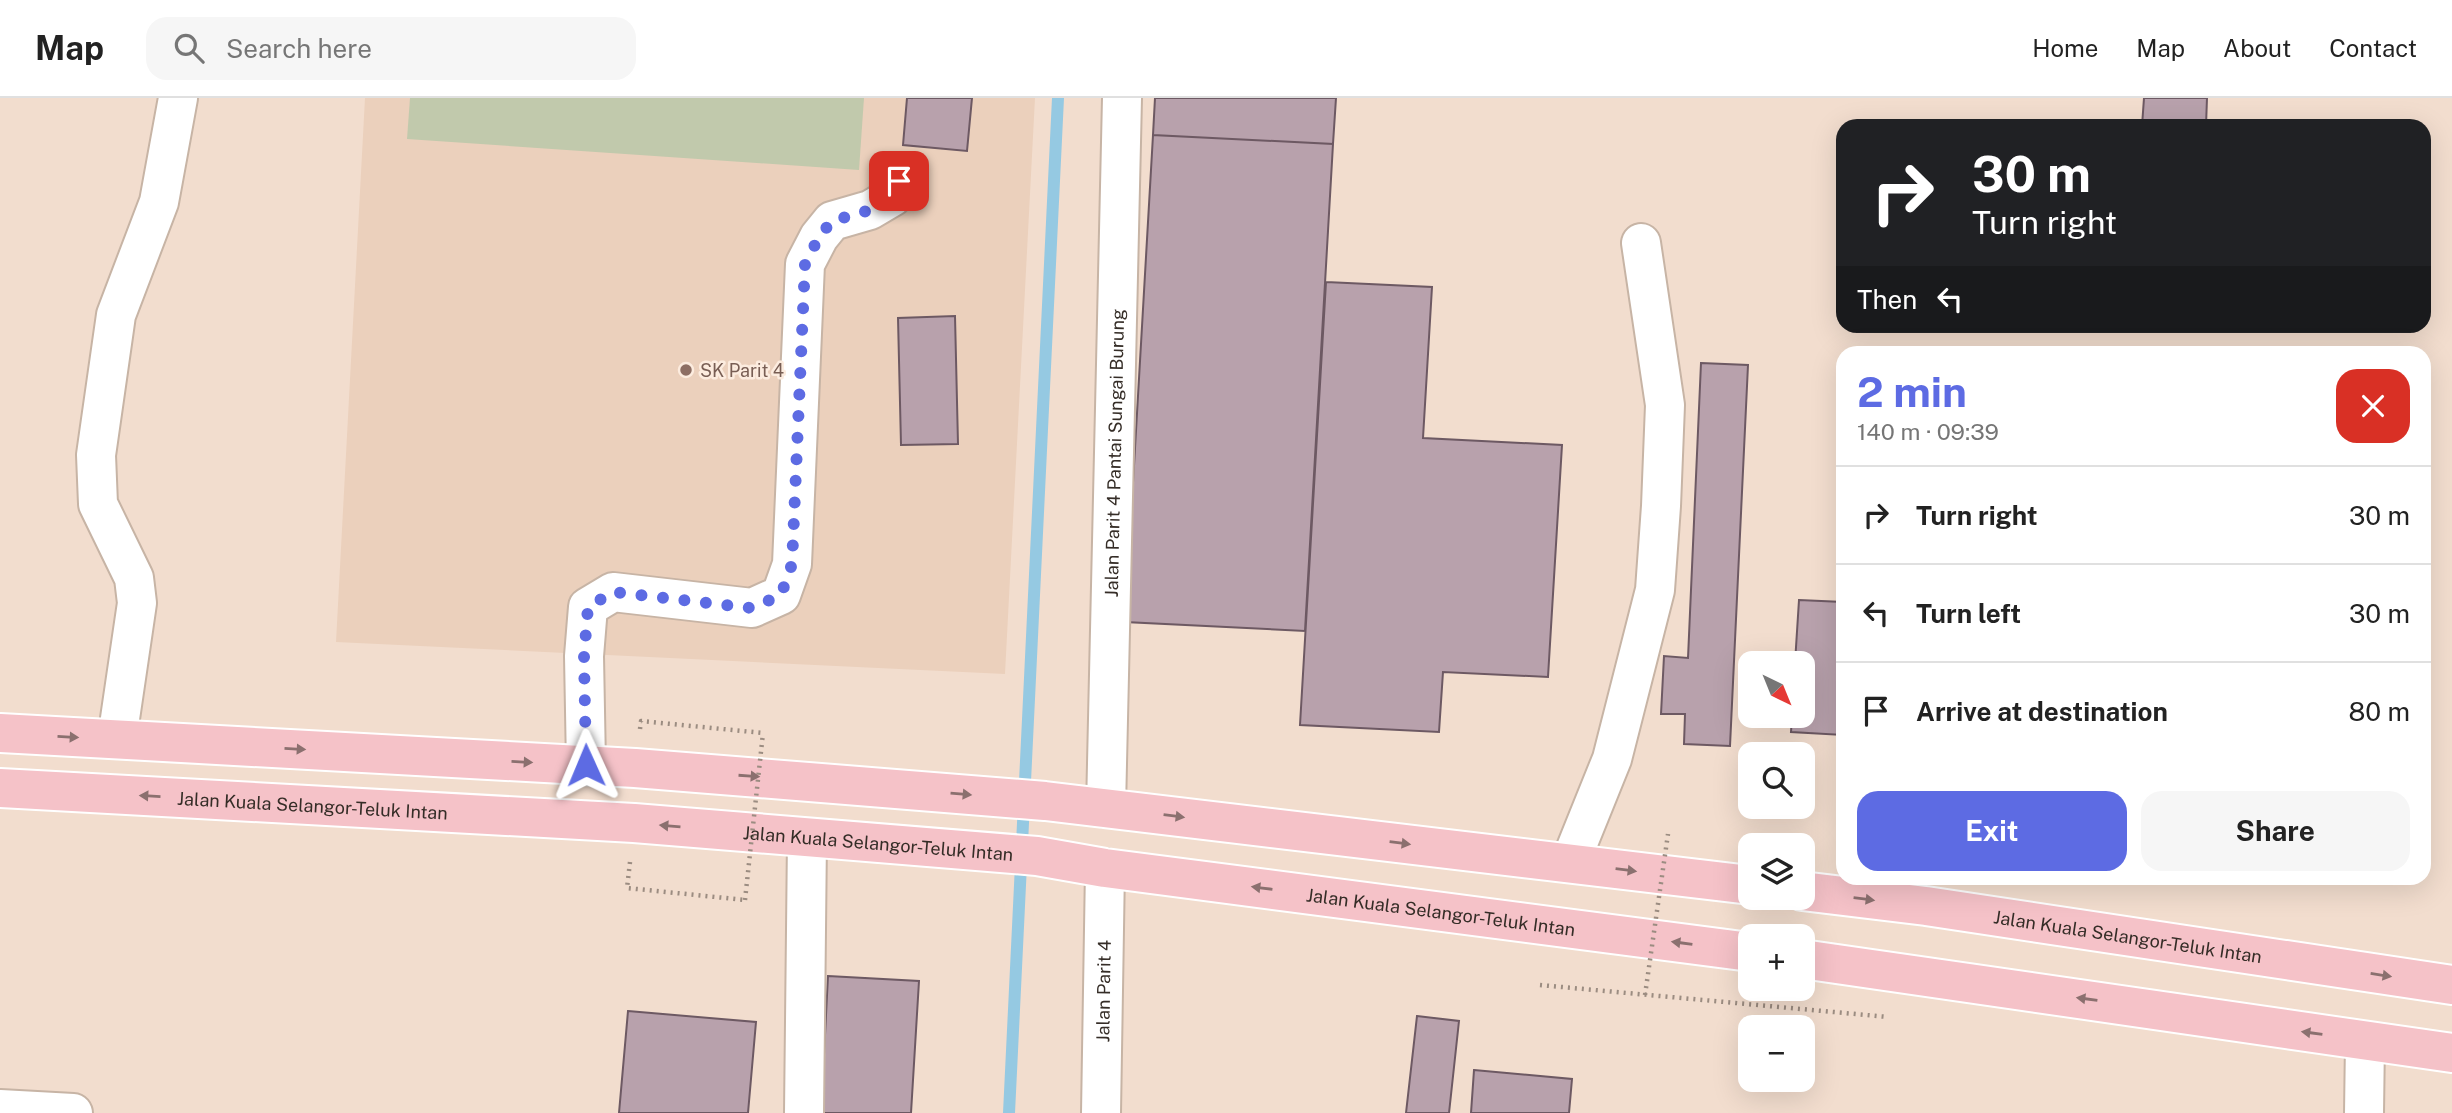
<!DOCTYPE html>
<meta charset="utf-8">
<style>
body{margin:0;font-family:"Public Sans",sans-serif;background:#f6f6f6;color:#222;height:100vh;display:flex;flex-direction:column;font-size:26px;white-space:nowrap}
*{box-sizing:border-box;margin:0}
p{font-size:23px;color:#767676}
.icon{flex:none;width:38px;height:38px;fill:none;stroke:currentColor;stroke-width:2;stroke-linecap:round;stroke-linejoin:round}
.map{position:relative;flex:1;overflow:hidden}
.details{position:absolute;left:1836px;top:248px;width:595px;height:539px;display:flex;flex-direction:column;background:#fff;border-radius:21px;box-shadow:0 7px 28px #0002}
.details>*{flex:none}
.banner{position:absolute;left:1836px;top:21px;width:595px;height:214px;border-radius:21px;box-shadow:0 7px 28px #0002;background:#202124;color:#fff;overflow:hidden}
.needle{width:46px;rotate:137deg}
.controls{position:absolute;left:1738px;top:553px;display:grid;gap:14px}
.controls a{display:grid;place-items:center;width:77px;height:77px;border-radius:14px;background:#fff;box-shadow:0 7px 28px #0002;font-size:35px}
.pin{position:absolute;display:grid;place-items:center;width:60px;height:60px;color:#fff;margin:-30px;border-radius:14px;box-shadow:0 4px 10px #0006}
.me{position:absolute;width:77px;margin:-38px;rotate:359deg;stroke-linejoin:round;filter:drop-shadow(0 0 5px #0008)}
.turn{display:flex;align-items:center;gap:24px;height:147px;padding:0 21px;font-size:32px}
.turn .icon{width:91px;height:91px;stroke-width:2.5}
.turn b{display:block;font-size:49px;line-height:60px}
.then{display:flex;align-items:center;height:66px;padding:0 21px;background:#0003;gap:14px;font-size:26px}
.round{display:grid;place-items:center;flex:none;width:74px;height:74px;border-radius:21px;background:#f6f6f6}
.head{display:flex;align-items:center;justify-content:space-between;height:119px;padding:0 21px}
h1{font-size:42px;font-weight:700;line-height:52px;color:#5d6be3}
.cta{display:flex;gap:14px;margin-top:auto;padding:14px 21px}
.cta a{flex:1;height:80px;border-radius:21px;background:#5d6be3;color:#fff;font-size:28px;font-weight:700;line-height:80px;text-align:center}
.cta a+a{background:#f6f6f6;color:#222}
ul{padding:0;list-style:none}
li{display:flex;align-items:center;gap:21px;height:98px;padding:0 21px;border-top:2px solid #e0e0e0}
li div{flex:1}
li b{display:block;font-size:26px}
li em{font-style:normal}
header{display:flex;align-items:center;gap:42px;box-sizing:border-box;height:98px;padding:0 35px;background:#fff;border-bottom:2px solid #e0e0e0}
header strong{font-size:33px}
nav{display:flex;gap:38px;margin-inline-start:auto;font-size:24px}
.search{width:490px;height:63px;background:#f6f6f6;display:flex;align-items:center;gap:18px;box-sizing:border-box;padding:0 24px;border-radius:21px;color:#767676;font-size:26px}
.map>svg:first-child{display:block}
.built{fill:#ebd0bc}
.green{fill:#c1c9ac}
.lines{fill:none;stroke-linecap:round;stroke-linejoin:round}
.stream{stroke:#95c9e2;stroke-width:12}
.building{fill:#b8a1ac;stroke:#6d5963;stroke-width:2}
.minor-casing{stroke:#c7b4a5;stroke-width:42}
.highway-casing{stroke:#fff;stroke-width:42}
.path{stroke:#9b8c81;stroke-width:4.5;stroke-dasharray:2 5;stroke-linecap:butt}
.minor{stroke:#fff;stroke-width:38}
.highway{stroke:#f5c2c8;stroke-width:38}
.path-bridge{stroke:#9b8c81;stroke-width:4.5;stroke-dasharray:2 5;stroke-linecap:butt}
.oneway{fill:#8b706f}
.route{stroke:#5d6be3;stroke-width:12;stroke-dasharray:0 21.6}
.education-dot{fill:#8d6e63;stroke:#fcecdf;stroke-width:2.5}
.labels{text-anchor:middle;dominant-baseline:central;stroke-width:5;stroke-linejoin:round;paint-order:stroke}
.education-label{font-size:18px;fill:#785e54;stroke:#fcecdf;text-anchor:start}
.street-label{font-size:18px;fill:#352d27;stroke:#fcecdf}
</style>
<header>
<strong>Map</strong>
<div class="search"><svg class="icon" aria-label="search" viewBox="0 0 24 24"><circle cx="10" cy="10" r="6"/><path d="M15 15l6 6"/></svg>Search here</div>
<nav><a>Home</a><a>Map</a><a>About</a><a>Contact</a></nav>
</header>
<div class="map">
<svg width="2452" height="1015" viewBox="0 0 2452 1015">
<rect width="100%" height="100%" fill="#f2ddce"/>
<path class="built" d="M365,0H1035L1005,576L336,544Z"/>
<path class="green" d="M410,0H864L859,72L407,41Z"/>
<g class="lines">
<path class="stream" d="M1009,1015L1058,0"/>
</g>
<path class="building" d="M907,0H972L967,53L903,47Z
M1155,0H1336L1333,46L1153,37Z
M2144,0H2207L2206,28H2142Z
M1153,37L1333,46L1305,533L1125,524Z
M1326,184L1432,189L1423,340L1562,347L1548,579L1443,574L1439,634L1300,627Z
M955,218L958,346L901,347L898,220Z
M1701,265L1748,267L1730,648L1684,646L1685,616H1661L1664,558L1688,560Z
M1799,502L1843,504V637L1791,634L1792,618H1802V565H1795Z
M828,878L919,883L911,1015H821Z
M628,913L756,924L748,1015H619Z
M1417,918L1459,923L1449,1015H1406Z
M1474,972L1572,981L1569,1015H1471Z"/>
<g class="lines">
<defs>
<g id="minor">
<path d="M117,641L137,505L134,480L98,406L96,357L116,217L159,104L178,0"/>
<path d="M586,667L584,558L588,509L613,494L752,510L781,497L792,466L805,166L819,139L832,123L870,112L892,99L899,83"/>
<path id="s1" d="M1106,710L1122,0"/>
<path d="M1570,765L1612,661L1655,492L1661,408L1665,307L1641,145"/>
<path d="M0,1011L73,1015"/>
<path d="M804,1015L807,740"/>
<path id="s2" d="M1101,1015L1105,770"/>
<path d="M2364,1015L2365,943"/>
</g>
<g id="highway">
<path d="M0,635L635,670L1045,703L1750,787"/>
<path id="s3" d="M0,690L634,725L1037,758L1105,770L1750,854"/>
<path id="s4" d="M1802,793L1926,808L2452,887"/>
<path d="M1802,861L2452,955"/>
</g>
</defs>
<use href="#minor" class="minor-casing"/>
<use href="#highway" class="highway-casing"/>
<path class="path" d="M640,631L641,623L763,635
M630,764L627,790L745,802
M1540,887L1888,919"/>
<use href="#minor" class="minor"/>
<use href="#highway" class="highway"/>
<path class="path-bridge" d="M745,802L763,635
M1645,897L1668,736"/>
</g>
<defs><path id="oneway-solid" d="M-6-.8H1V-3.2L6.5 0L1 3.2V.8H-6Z" transform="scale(1.75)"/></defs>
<g class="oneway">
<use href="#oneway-solid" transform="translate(68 639) rotate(3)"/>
<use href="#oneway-solid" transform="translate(295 651) rotate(3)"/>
<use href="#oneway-solid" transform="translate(522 664) rotate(3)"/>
<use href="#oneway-solid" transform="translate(749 678) rotate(4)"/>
<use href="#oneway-solid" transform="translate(961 696) rotate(5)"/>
<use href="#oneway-solid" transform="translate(150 698) rotate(-177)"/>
<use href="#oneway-solid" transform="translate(1174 718) rotate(7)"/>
<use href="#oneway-solid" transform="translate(670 728) rotate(-175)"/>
<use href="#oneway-solid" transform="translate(1400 745) rotate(7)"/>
<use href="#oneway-solid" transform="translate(1626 772) rotate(7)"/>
<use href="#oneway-solid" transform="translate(1262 790) rotate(-173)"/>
<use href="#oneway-solid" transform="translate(1864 801) rotate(7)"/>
<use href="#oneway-solid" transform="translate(1682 845) rotate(-172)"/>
<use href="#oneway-solid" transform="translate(2381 877) rotate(9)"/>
<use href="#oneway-solid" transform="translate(2087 901) rotate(-172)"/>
<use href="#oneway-solid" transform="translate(2312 935) rotate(-172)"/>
</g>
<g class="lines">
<path class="route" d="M586,667L584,558L588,509L613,494L752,510L781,497L792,466L805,166L819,139L832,123L870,112L892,99L899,83"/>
</g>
<circle class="education-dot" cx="686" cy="272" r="7"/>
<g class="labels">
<g class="education-label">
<text x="700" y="272">SK Parit 4</text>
</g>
<g class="street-label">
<text stroke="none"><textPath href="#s1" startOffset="355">Jalan Parit 4 Pantai Sungai Burung</textPath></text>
<text stroke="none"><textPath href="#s3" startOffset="313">Jalan Kuala Selangor-Teluk Intan</textPath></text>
<text stroke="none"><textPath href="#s3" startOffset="880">Jalan Kuala Selangor-Teluk Intan</textPath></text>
<text stroke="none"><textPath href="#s3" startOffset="1447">Jalan Kuala Selangor-Teluk Intan</textPath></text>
<text stroke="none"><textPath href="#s4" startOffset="329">Jalan Kuala Selangor-Teluk Intan</textPath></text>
<text stroke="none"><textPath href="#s2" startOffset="122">Jalan Parit 4</textPath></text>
</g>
</g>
</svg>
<div class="controls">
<a><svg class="needle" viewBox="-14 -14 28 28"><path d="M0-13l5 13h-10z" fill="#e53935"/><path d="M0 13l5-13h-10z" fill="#767676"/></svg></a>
<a><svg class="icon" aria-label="search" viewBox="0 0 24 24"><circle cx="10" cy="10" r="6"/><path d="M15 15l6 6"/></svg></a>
<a><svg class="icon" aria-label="layers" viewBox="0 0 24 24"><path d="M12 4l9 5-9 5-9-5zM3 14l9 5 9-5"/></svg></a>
<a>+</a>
<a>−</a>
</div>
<div class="pin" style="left:899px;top:83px;background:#d93025"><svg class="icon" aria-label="arrive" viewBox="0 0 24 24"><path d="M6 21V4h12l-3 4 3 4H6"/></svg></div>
<svg class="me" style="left:586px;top:667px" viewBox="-20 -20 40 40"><path d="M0-17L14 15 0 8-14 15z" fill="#5d6be3" stroke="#fff" stroke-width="4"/></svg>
<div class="banner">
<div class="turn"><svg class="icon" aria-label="right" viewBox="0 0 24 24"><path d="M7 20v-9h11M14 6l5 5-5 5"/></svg><div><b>30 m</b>Turn right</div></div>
<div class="then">Then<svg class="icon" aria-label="left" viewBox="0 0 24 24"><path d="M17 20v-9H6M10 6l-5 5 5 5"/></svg></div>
</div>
<section class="details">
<div class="head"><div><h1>2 min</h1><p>140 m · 09:39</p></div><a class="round" style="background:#d93025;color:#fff"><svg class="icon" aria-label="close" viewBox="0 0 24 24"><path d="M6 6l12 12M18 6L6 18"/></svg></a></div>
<ul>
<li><svg class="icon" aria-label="right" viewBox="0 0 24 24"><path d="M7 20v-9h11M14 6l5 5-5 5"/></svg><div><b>Turn right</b></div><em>30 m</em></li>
<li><svg class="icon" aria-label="left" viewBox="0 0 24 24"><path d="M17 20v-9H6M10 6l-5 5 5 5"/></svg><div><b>Turn left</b></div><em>30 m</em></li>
<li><svg class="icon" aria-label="arrive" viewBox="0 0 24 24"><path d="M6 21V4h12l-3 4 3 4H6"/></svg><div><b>Arrive at destination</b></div><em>80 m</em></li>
</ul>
<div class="cta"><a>Exit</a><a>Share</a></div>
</section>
</div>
